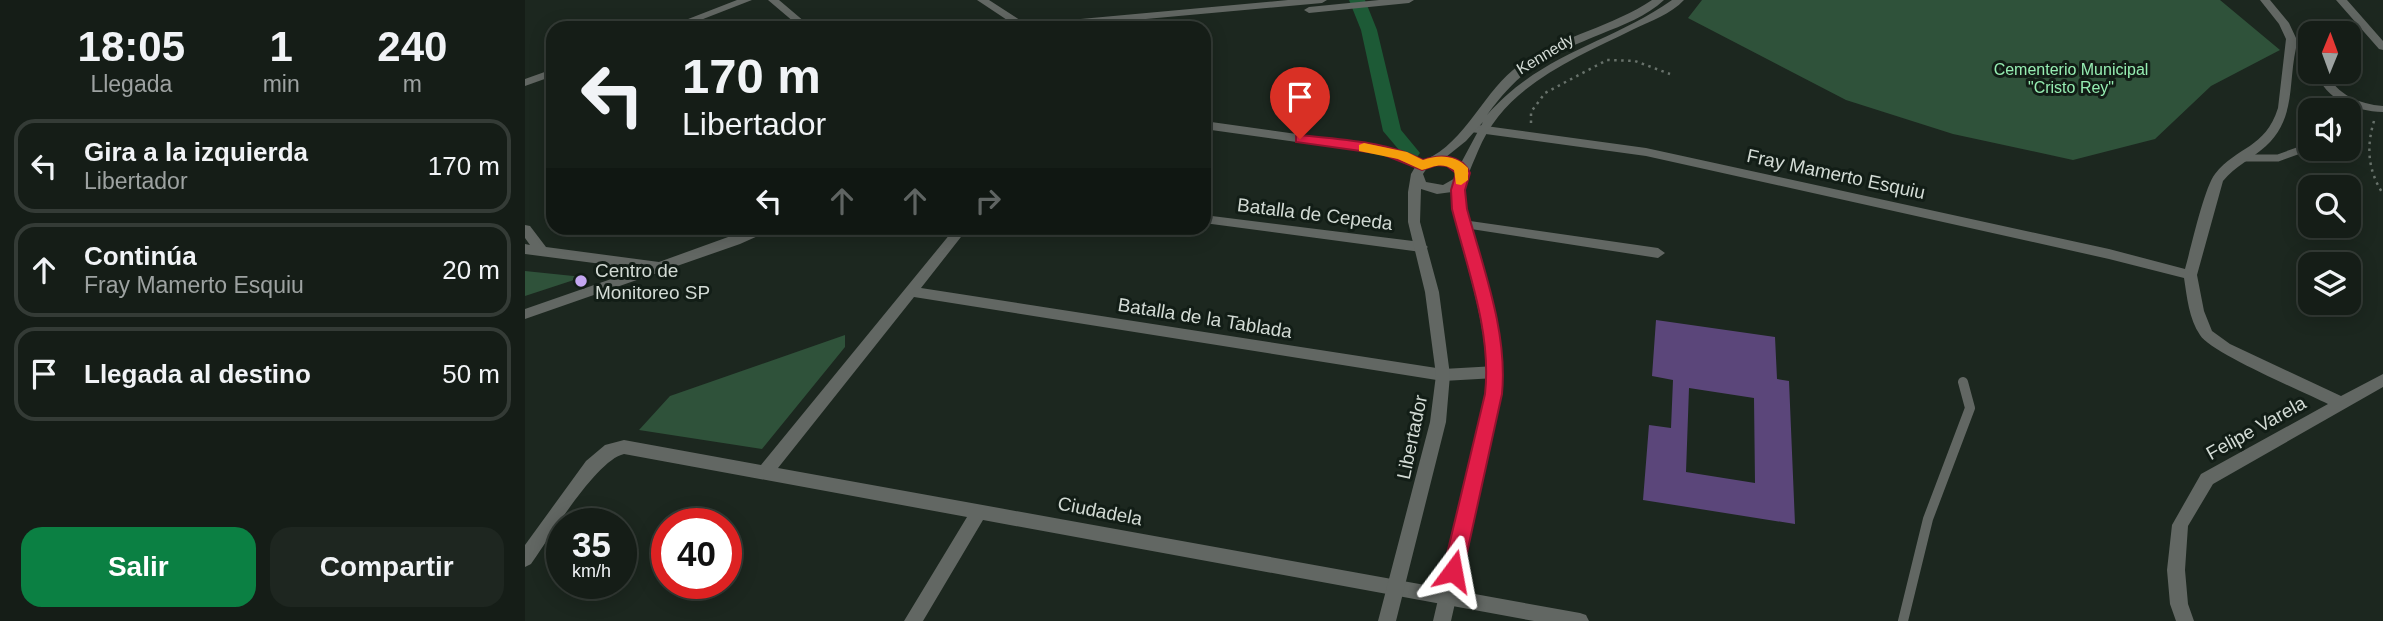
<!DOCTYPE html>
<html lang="es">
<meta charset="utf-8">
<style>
body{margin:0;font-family:Arial,sans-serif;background:#1e2620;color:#f1f3f6;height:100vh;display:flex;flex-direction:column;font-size:26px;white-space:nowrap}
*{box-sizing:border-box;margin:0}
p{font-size:23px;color:#9da2a1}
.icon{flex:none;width:38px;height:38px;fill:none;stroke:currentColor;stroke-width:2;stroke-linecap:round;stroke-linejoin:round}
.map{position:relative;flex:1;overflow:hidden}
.side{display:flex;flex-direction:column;background:#151d17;width:525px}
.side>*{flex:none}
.banner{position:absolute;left:21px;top:21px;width:665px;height:214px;border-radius:21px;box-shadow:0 4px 18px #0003,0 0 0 2px #343b36;background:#151d17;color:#f1f3f6;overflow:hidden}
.needle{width:46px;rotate:1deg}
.controls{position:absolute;left:1773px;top:21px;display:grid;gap:14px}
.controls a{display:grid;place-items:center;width:63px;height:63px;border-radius:14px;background:#151d17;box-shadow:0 4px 18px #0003,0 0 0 2px #343b36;font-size:35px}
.speed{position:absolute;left:21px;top:508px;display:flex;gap:14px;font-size:35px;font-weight:700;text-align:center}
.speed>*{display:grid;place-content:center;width:91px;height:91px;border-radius:50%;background:#151d17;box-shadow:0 4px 18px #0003,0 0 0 2px #343b36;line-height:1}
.speed small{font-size:18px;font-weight:400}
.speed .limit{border:10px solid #d22;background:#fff;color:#111}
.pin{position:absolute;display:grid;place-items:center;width:60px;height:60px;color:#fff;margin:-72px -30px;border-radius:50% 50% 50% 0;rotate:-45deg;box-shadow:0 0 7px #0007}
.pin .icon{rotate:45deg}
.me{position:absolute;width:77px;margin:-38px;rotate:13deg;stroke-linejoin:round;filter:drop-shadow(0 0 5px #0008)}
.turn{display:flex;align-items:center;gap:24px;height:147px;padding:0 21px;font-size:32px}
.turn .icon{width:91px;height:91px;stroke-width:2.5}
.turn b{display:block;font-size:49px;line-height:60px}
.lanes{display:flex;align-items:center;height:66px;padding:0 21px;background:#0003;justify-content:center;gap:35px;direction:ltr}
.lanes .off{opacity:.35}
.eta{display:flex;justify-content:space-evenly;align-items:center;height:119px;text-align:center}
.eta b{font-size:42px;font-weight:700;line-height:49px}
.action{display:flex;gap:14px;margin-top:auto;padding:14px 21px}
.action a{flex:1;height:80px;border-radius:21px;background:#0b8043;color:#fff;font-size:28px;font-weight:700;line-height:80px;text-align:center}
.action a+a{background:#1e2620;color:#f1f3f6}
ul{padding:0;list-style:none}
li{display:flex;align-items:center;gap:21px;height:94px;margin:0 14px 10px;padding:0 7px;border:4px solid #343b36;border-radius:21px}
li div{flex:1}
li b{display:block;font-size:26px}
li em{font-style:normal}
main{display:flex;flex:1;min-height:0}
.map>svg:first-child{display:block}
.green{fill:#2f523a}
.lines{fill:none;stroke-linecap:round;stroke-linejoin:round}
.canal{fill:#1d5a36;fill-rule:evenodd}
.building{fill:#5b467a;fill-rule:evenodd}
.path{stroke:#68726b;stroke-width:2.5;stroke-dasharray:2.5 4.5;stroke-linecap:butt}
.service-far1{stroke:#626763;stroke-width:7}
.service{stroke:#626763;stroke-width:10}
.minor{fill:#626763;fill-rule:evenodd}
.tertiary{fill:#626763;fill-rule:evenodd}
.route{fill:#e11d48;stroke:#92132f;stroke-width:2}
.slow{fill:#f59e0b}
.poi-dot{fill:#c4a7f1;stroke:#121d16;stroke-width:2.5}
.labels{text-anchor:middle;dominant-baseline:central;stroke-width:6;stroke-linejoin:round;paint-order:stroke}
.far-street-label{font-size:16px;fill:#d3dbd5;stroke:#121d16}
.far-park-label{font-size:16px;fill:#96edb2;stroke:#121d16}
.street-label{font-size:19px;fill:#d3dbd5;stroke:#121d16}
.poi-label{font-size:19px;fill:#d3dbd5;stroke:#121d16;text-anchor:start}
</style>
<main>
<section class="side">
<div class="eta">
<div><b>18:05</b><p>Llegada</p></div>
<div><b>1</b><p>min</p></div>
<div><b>240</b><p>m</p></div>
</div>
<ul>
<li><svg class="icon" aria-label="left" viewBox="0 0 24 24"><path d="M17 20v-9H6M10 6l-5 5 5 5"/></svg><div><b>Gira a la izquierda</b><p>Libertador</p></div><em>170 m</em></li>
<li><svg class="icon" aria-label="ahead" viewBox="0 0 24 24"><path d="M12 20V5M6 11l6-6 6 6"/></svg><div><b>Continúa</b><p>Fray Mamerto Esquiu</p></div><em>20 m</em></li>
<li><svg class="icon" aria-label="arrive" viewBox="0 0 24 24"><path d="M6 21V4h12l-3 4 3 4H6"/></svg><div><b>Llegada al destino</b></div><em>50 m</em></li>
</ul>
<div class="action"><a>Salir</a><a>Compartir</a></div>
</section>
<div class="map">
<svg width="1858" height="621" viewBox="0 0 1858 621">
<rect width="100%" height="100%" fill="#1c271f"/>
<path class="green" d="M1177,0H1695L1755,50L1686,86L1630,139L1548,160L1428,134L1321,100L1163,18Z
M0,271L58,277L0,296Z
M320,335V347L237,449L114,430L145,396Z"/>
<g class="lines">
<path class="canal" d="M824,0H840L852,30L876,130L895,153L892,157H880L858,131L836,30Z"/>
</g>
<path class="building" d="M1131,320L1250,337L1252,379L1264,381L1270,524L1118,500L1124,425L1146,428L1148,380L1127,376ZM1164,388L1229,398L1230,483L1161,472Z"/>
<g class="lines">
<path class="path" d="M1849,121C1841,148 1843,170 1858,194
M1006,123V112L1020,93L1082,60L1110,61L1145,74"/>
<path class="service-far1" d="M1718,158H1753L1775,150L1779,123"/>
<path class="service" d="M1378,621L1403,519L1445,408L1438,382"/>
<path class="minor" d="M212,0H227L155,28H140Z
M243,0H254L287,28H276Z
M452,0H464L501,24L763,0H802L797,3L522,28H494Z
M854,0H889L884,3L784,13L779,10L784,7Z
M1735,0H1745L1764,23L1771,38L1785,49V57L1771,48C1763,84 1771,118 1741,146C1727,159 1710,166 1698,181L1672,275L1679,311L1687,331L1705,344L1816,396L1858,374V387L1688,484L1663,526L1660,570L1663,604L1669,621H1651L1645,604L1642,570L1647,525L1676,474L1803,404C1779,392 1686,353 1675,335C1664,319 1662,297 1659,278L1584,259L1121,156L946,132L940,128L946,124L1121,148L1584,249L1660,269C1666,248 1679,188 1690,174C1712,146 1740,149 1753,108L1761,39L1754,24Z
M1811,0H1822L1858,41V50L1854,49Z
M28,69V76L0,86V79Z
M1791,72H1801C1812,95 1834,104 1858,106V112C1829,111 1801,100 1791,72Z
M679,121L857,146L881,152L903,165L897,169L873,158L857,154L679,129Z
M679,215L896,242L903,247L896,252L679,223Z
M938,220L1133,248L1140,253L1133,258L933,227L932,224L933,221Z
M0,225L5,226L21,247L134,262L228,228H245L244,231L215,244L0,319V309L115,269L0,254V244L5,245L0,238Z
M430,228H443L396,288L918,369L971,366L976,368L978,372L976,376L971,378L918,381L389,297L253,468L1055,613L1061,615L1064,621H1009L458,520L398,621H379L442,517L99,454C71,460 24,539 6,564L0,567V545L61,461L80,445L99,440L236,465Z"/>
<path class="tertiary" d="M1127,0H1139C1122,16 1098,25 1076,34C1022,56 998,66 962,115C1016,53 1084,44 1147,0H1159C1146,14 1126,21 1109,29C1049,59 980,85 953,151C946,168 938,183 939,201C941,220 948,239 954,258C966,303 979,347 977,394L926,621H908L961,394C964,348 953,305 941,261C935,238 927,215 927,192L912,194L896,189L895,222L914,292L925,375L921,422L871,621H853L905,422L911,375L900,292L883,222V192L886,174L893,162C935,151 956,96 988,70C1029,37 1084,29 1127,0ZM958,122L936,163L921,157L941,141ZM917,164L930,170L932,177L918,185L901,182L898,174L902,168Z"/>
</g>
<path class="route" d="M775,135C816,140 861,141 898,160C915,154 937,154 945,173L940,190L942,209C958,268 983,332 977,394L938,571L935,577L928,580L921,577L918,571L960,394C967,332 942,268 927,209L926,190L931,173L922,166L912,165L897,170L857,154L771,142V136Z"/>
<path class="slow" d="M839,143L882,152L898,160C914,154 931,155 943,168V180L936,185L931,184L929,170C917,162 910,166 897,170L873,159L834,151V145Z"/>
<circle class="poi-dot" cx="56" cy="281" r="7"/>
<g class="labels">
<g class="far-street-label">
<text transform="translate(1020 54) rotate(-31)">Kennedy</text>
</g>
<g class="far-park-label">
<text x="1546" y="69">Cementerio Municipal<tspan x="1546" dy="18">"Cristo Rey"</tspan></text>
</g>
<g class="street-label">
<text transform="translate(1311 174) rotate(12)">Fray Mamerto Esquiu</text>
<text transform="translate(790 214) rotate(7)">Batalla de Cepeda</text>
<text transform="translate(680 318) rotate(9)">Batalla de la Tablada</text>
<text transform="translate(1731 428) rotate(-29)">Felipe Varela</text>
<text transform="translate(887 437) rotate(-78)">Libertador</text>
<text transform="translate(575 511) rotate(11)">Ciudadela</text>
</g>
<g class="poi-label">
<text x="70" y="270">Centro de<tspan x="70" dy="22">Monitoreo SP</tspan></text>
</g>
</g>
</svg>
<div class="controls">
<a><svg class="needle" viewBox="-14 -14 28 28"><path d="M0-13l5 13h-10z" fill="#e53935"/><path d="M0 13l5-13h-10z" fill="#9da2a1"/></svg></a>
<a><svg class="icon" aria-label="sound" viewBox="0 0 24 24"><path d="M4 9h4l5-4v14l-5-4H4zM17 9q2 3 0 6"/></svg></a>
<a><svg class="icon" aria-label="search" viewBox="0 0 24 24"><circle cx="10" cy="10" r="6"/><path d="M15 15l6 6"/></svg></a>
<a><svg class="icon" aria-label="layers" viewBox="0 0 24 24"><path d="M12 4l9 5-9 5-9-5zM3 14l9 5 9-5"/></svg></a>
</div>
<div class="speed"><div>35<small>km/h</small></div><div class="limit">40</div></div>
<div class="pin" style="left:775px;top:139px;background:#d93025"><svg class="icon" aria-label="arrive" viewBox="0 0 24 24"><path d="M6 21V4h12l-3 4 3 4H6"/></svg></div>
<svg class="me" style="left:928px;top:571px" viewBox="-20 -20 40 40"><path d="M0-17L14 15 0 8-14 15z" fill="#e11d48" stroke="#fff" stroke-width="4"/></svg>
<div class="banner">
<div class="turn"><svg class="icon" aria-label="left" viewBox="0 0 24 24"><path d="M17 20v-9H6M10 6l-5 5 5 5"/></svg><div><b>170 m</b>Libertador</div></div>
<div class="lanes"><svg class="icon" aria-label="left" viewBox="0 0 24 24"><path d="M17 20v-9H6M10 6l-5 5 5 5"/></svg><svg class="icon off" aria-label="ahead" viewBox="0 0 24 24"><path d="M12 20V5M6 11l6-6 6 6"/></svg><svg class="icon off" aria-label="ahead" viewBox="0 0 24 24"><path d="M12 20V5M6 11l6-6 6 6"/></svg><svg class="icon off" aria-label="right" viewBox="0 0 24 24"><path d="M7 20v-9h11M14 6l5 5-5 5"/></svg></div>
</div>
</div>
</main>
